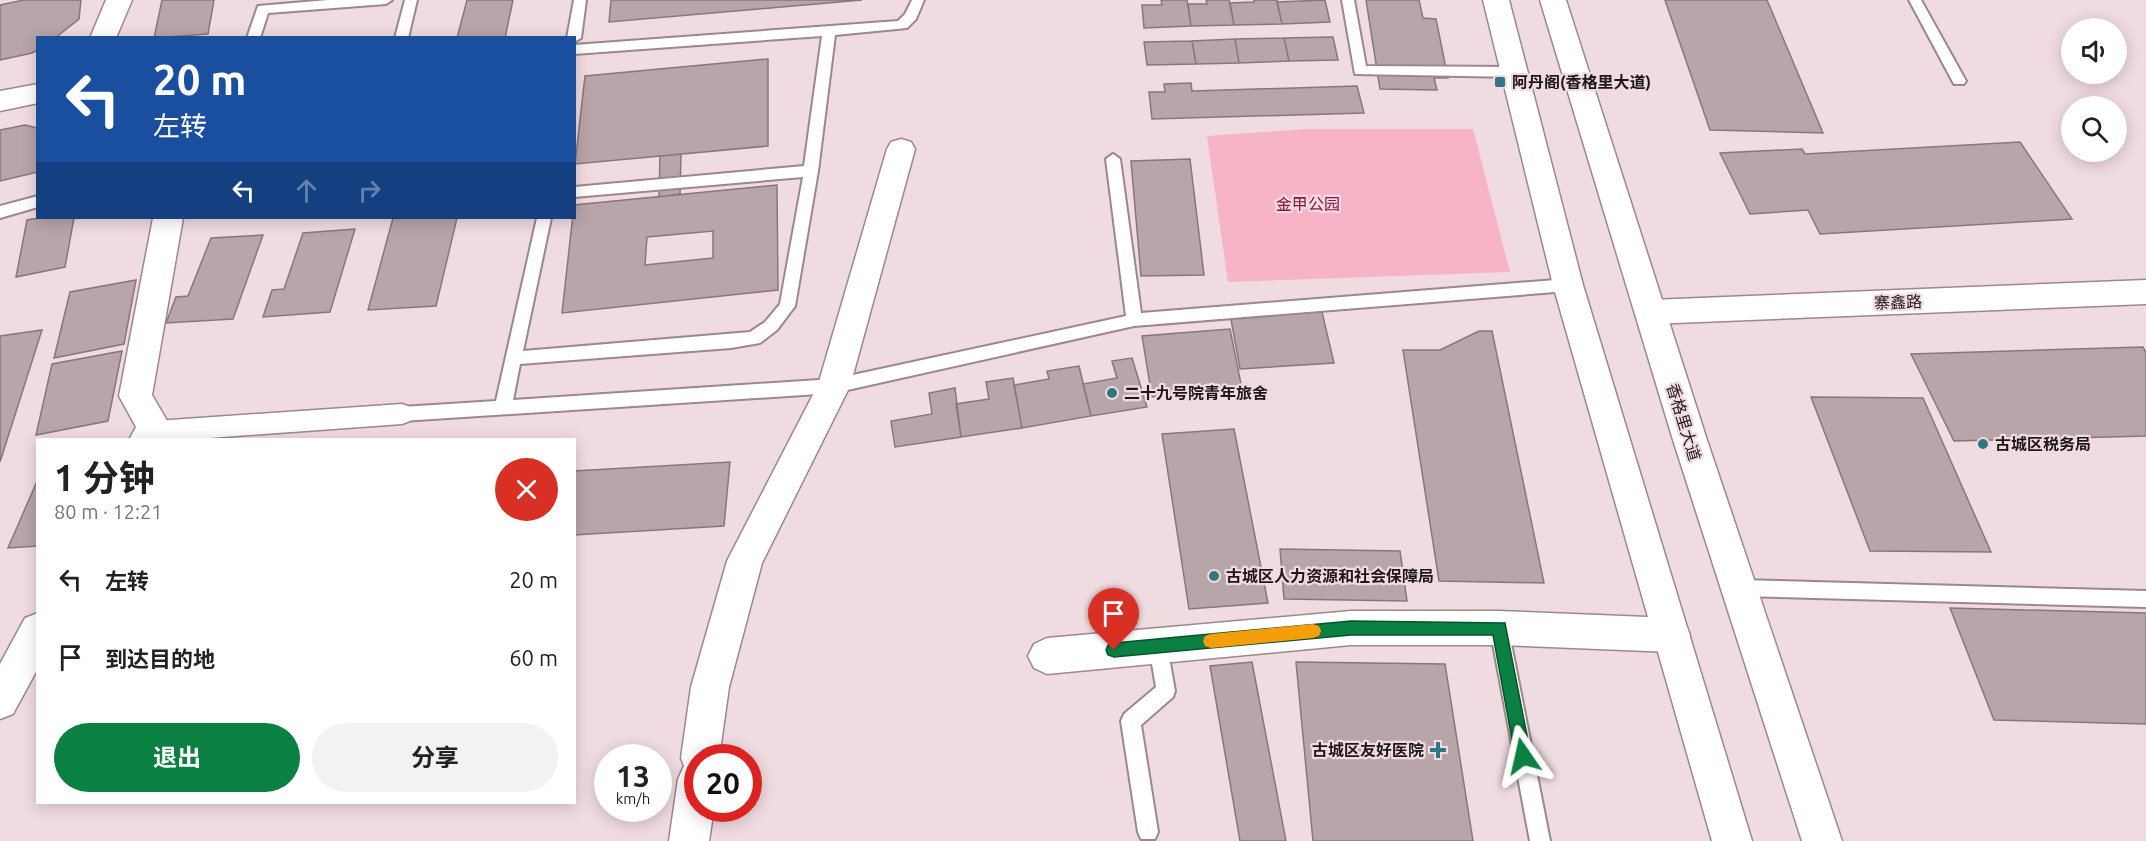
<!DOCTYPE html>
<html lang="zh">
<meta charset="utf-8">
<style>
body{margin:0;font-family:Ubuntu,"Noto Sans SC",sans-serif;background:#f2f2f2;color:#222;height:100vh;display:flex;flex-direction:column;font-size:22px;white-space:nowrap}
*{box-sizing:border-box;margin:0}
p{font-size:20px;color:#767676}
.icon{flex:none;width:33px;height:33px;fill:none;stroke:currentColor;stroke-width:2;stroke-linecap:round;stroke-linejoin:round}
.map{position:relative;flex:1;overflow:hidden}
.sheet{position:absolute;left:36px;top:438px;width:540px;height:366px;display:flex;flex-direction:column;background:#fff;border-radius:0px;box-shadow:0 3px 15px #0003}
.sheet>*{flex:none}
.hud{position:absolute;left:36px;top:36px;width:540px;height:183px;border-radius:0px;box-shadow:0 3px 15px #0003;background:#1a4fa0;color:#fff;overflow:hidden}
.buttons{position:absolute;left:2061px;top:18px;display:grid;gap:12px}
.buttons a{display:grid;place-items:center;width:66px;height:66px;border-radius:50%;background:#fff;box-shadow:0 3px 15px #0003;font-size:30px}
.speed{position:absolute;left:594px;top:744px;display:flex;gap:12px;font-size:30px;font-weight:700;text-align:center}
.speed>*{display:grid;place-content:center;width:78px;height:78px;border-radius:50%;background:#fff;box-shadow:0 3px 15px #0003;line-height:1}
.speed small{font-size:15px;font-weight:400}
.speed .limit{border:9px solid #d22;background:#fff;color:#111}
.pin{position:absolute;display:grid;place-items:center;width:51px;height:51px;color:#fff;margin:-62px -26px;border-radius:50% 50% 50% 0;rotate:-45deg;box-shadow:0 0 6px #0007}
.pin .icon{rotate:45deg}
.me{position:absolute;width:66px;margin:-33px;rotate:349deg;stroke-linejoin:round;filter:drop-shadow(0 0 4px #0008)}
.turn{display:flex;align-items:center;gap:21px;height:126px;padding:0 18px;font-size:27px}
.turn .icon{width:78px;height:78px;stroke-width:2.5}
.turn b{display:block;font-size:42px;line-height:51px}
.lanes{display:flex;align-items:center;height:57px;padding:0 18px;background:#0003;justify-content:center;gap:30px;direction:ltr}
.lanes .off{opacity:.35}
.round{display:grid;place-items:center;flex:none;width:63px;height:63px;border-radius:32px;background:#f2f2f2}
.head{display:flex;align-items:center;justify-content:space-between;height:102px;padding:0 18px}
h1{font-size:36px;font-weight:700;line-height:45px}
.primary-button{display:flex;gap:12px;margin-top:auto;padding:12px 18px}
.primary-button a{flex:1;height:69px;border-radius:36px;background:#0b8043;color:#fff;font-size:24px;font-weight:700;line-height:69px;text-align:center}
.primary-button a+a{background:#f2f2f2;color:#222}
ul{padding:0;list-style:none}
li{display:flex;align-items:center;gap:18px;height:78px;padding:0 18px}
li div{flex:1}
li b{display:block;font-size:22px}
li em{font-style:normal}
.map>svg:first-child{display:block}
.green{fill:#f7b4c6}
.building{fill:#b8a5a9;stroke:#88767b;stroke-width:1.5;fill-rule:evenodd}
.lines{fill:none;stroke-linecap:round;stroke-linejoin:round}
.service-casing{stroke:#9b888c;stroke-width:4}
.pedestrian-casing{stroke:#9b888c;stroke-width:3}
.minor-casing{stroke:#9b888c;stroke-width:3}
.secondary-casing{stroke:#9b888c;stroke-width:3}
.service{fill:#fff;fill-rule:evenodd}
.pedestrian{fill:#fff;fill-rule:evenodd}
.minor{fill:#fff;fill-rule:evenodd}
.secondary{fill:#fff;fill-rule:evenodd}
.route{fill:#0b8043;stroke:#07532c;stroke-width:1.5}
.slow{fill:#f59e0b}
.poi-dot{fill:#307683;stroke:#f0dbe0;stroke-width:2}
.labels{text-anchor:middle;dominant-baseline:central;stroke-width:4.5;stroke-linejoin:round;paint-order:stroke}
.poi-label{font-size:16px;font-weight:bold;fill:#1e1719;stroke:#f0dbe0;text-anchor:start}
.park-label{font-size:16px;fill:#881446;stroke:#f0dbe0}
.street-label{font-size:16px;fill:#1e1719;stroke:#f0dbe0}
</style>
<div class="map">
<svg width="2146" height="841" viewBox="0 0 2146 841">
<rect width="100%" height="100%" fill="#f0dbe0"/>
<path class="green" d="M1307,129H1473L1510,272L1228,282L1207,136Z"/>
<path class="building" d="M24,0H81L79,19L55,38H38V50L32,53L0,60V5Z
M162,0H214L208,34L154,38Z
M467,0H513L505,38H457Z
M611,0H862L609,22Z
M1161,0H1187L1191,26L1144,28L1142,5H1162Z
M1206,0H1229L1234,25L1191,26L1188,4H1207Z
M1254,0H1277L1282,24L1234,25L1230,3L1254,2Z
M1325,0L1330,22L1282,24L1277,2Z
M1366,0H1419L1423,18L1436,19L1448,78H1434L1437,90L1380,89Z
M1665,0H1767L1823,133L1710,130Z
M1333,37L1338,60L1289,61L1284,38Z
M1284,38L1289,61L1239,63L1235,39Z
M1235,39L1239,63L1196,64L1192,41Z
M1192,41L1196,64L1147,65L1144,42Z
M768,59V146L575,164L585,76Z
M1191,83L1192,91L1357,86L1364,113L1152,119L1149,92H1165L1164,84Z
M25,125L38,128V172L0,181V130Z
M2020,142L2072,219L1820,234L1808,210L1750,214L1720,153L1802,149L1805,154Z
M681,154L680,194L659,197L660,156Z
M1190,159L1204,275L1141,276L1131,161Z
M777,185L778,290L562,313L574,205ZM713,231V258L645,265L647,237Z
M39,218H74L65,267L16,277L27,220Z
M393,218H457L436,306L368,310Z
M355,229L330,312L263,317L272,290L284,289L303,233Z
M263,235L233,319L166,323L176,297L188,296L211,238Z
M136,280L124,344L54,358L70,292Z
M1321,308L1334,363L1240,369L1230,314Z
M1230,329L1242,389L1152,397L1142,336Z
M42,330L0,462V336Z
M1479,331H1492L1544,583L1439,581L1403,350H1440Z
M2143,347L2146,353V436L1954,441L1911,354Z
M122,351L108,421L36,435L52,364Z
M1132,358L1147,407L1091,416L1083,384L1117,378L1112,361Z
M1079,366L1091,416L1022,428L1014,385L1049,379L1047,371Z
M1013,378L1022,428L961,437L956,404L989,399L986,382Z
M955,388L961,437L895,447L891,421L932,414L929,393Z
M1811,397L1923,398L1991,552L1870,551Z
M1234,429L1268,603L1189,609L1162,434Z
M730,462L724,526L574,535V471Z
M38,479V546L8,548Z
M1280,549L1400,551L1407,601L1284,599Z
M1950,608L2146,613V724L1994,720Z
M1252,662L1286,841H1240L1210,666Z
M1296,662L1445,664L1473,841H1313Z"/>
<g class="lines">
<defs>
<path id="service" d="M328,0H392L386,4L268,13L260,38H247L258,6Z
M405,0H417L408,38H395Z
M574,0H586L581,38L574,42V38H567Z
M912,0H924L916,19L907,28L835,35L818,171L795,306L777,330L760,343L731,348L520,364L513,400L834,379L1126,316L1106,159L1113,154L1120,159L1141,313L1568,279L1576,285L1568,291L1134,326L834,393L402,421L396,419L394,414L396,409L402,407L496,401L537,218H551L523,351L750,332L765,322L780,304L803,177L574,197V187L804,166L822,36L574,54V45L898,21L905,14Z
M1342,0H1354L1366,66L1515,67L1522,72L1515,77L1355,74Z
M1909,0H1921L1966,81L1964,84H1954Z
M38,196V207L0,218V206Z
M1739,580L2146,591V607L1739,596L1733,594L1730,588L1733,582Z
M1499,619L1505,622L1508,628L1550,841H1530L1490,628L1493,622Z
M1158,637L1165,640L1167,646L1175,691L1173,697L1141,725L1158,832L1155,839H1141L1138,832L1121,721L1124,714L1156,687L1149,646L1151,640Z"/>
<path id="pedestrian" d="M402,404L410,407L414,414L410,421L402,424L182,440H151L144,431L147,424L156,421Z"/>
<path id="minor" d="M106,0H132L116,38H90Z
M38,84V103L0,111V91Z
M901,139L911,142L915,149L850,386L762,563L729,687L719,758H698V808H714L709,841H669L678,779L684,766L681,758L691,687L727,561L818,385L887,149L891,142Z
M153,218H183L152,395L173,431L168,440H129L136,427L119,396Z
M2146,280V304L1651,324L1640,321L1635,312L1640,303L1651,300Z
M1351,611H1499L1672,618L1685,623L1690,635L1685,647L1672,652L1499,645H1351L1047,674L1034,668L1028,656L1034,644L1047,638Z
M38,613V668L13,714L0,719V664L25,618Z"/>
<path id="secondary" d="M1483,0H1509L1583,285L1752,841H1712L1553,285Z
M1540,0H1566L1707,440L1842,841H1802L1673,440Z"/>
</defs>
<use href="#service" class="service-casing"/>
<use href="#pedestrian" class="pedestrian-casing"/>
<use href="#minor" class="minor-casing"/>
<use href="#secondary" class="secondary-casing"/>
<use href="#service" class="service"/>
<use href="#pedestrian" class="pedestrian"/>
<use href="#minor" class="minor"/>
<use href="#secondary" class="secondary"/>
</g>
<path class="route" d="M1351,621L1505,623L1531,756L1529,762L1523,764L1518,762L1515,756L1493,635H1351L1114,657L1108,655L1106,650L1108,645L1114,643Z"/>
<path class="slow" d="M1313,624L1319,626L1321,631L1319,636L1313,638L1211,648L1205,646L1203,641L1205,636L1211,634Z"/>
<g class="poi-dot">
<rect x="1494" y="76" width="12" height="12" rx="3"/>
<circle cx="1112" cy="393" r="6"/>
<circle cx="1983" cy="444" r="6"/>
<circle cx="1214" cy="576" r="6"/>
<path d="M1435 741h6v6h6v6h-6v6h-6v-6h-6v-6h6z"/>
</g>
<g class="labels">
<g class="poi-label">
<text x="1512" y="82">阿丹阁(香格里大道)</text>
<text x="1124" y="393">二十九号院青年旅舍</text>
<text x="1995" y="444">古城区税务局</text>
<text x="1226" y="576">古城区人力资源和社会保障局</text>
<text x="1424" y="750" text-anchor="end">古城区友好医院</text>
</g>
<g class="park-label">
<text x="1308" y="204">金甲公园</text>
</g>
<g class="street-label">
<text transform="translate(1898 302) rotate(-2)">寨鑫路</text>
<text transform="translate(1684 422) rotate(73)">香格里大道</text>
</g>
</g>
</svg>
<div class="buttons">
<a><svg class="icon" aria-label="sound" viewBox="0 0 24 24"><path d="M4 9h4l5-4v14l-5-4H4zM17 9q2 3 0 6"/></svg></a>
<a><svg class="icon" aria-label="search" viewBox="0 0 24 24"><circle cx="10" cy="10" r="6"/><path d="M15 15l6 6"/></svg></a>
</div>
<div class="speed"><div>13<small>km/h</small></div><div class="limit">20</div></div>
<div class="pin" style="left:1114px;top:650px;background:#d93025"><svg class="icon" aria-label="arrive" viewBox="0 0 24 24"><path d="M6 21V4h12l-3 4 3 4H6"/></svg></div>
<svg class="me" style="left:1523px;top:756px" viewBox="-20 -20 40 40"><path d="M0-17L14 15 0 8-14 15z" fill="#0b8043" stroke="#fff" stroke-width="4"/></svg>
<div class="hud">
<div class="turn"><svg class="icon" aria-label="left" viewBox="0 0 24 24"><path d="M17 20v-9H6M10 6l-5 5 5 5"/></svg><div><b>20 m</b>左转</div></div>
<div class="lanes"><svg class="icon" aria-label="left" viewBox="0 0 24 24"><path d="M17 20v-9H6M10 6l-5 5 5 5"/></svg><svg class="icon off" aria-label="ahead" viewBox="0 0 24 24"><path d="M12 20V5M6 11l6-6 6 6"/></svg><svg class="icon off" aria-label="right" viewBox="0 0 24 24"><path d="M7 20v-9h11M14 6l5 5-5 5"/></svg></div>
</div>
<section class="sheet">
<div class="head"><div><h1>1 分钟</h1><p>80 m · 12:21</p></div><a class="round" style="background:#d93025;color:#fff"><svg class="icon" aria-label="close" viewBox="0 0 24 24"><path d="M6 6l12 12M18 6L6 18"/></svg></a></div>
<ul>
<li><svg class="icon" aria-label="left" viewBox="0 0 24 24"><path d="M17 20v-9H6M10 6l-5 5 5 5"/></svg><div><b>左转</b></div><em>20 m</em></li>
<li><svg class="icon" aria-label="arrive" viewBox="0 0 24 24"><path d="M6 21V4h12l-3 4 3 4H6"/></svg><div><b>到达目的地</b></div><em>60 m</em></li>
</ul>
<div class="primary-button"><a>退出</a><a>分享</a></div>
</section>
</div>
